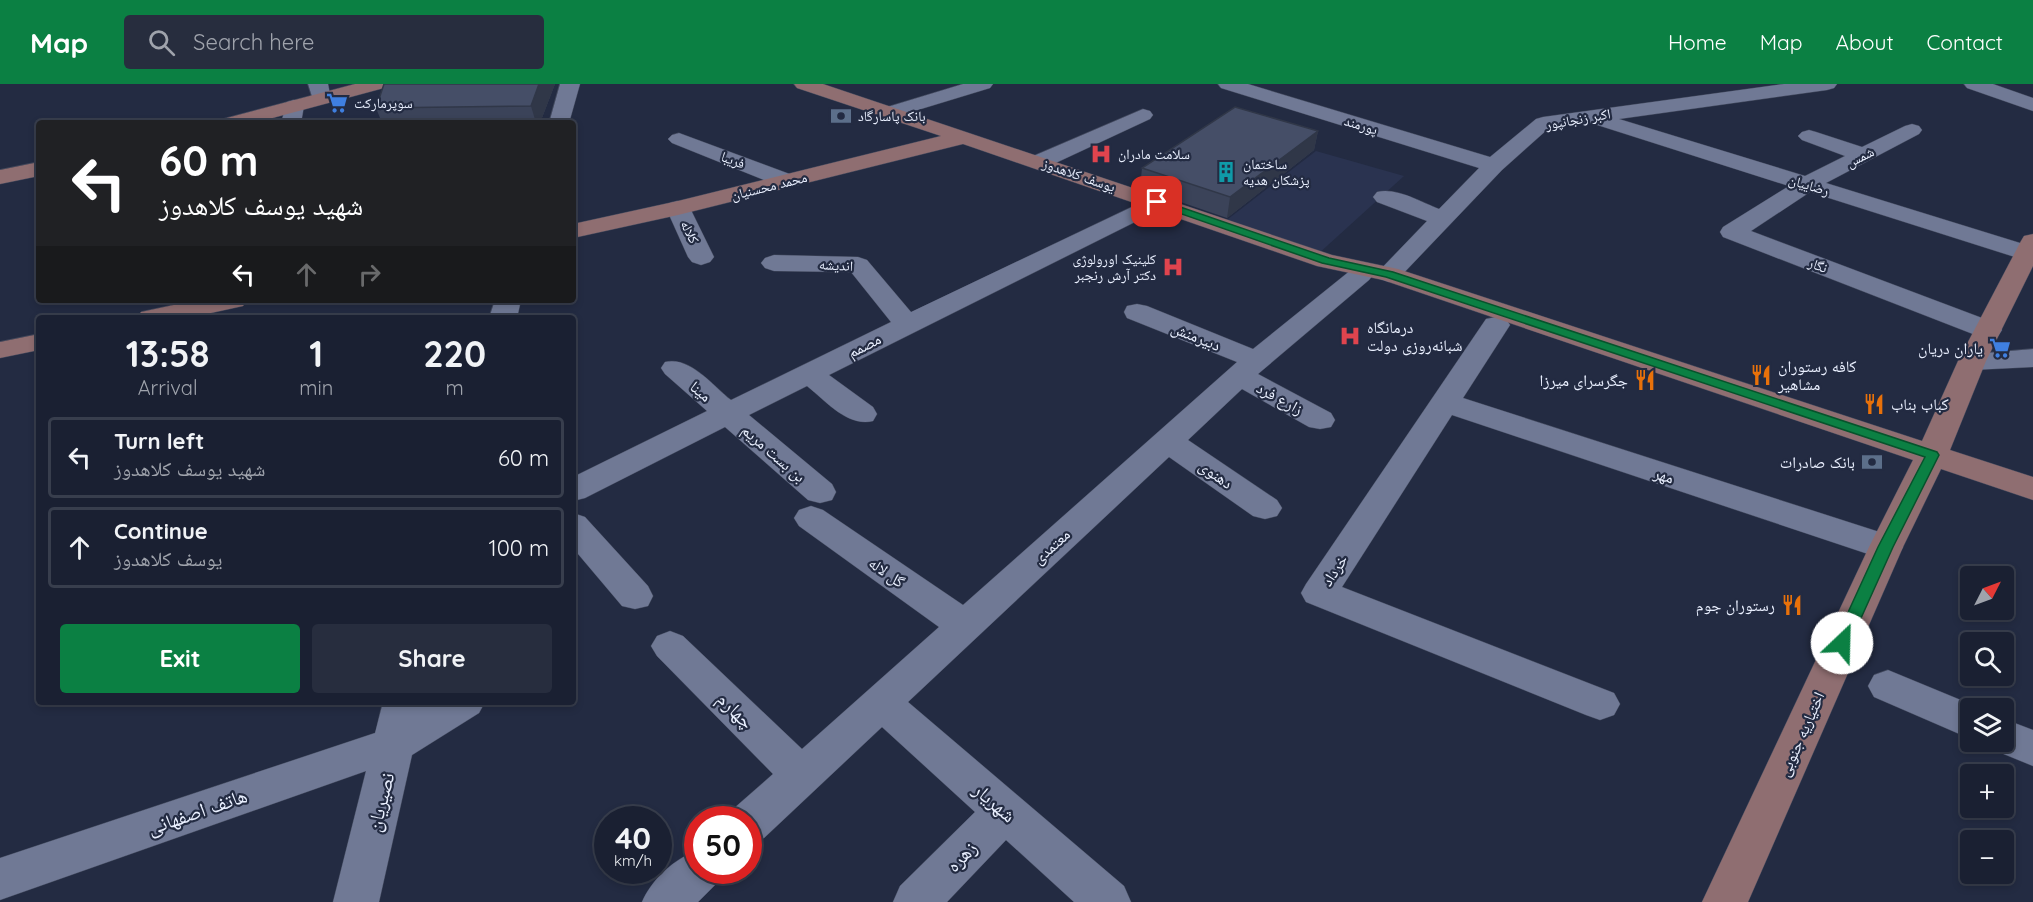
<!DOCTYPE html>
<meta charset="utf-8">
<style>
body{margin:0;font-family:Quicksand,"Noto Naskh Arabic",sans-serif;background:#272d3e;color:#f1f3f6;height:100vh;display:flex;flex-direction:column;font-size:22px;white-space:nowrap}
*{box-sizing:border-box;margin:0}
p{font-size:20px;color:#9fa3ac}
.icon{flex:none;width:33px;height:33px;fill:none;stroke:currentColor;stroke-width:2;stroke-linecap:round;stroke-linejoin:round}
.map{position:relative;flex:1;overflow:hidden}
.panel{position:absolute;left:36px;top:231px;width:540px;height:390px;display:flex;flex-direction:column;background:#1a2032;border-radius:6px;box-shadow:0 3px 9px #0003,0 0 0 2px #383e4d}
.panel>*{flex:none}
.guide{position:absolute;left:36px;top:36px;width:540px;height:183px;border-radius:6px;box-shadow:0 3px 9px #0003,0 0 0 2px #383e4d;background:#202124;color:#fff;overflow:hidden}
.needle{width:39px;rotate:48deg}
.fabs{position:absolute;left:1960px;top:482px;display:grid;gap:12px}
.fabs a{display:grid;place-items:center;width:54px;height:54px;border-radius:6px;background:#1a2032;box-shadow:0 3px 9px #0003,0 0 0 2px #383e4d;font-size:30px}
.speed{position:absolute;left:594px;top:722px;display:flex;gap:12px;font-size:30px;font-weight:700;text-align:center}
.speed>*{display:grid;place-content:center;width:78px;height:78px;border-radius:50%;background:#1a2032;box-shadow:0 3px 9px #0003,0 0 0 2px #383e4d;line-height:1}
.speed small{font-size:15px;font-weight:400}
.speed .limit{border:9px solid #d22;background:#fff;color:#111}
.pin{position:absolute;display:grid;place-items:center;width:51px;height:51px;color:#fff;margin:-26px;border-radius:12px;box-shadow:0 3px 9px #0006}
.me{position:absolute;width:66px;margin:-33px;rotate:24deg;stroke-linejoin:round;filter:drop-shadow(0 0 4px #0008)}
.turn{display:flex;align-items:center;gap:21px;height:126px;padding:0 24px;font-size:27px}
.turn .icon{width:78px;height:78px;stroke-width:2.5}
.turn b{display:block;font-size:42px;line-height:51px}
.lanes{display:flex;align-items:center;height:57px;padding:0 24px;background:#0003;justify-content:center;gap:30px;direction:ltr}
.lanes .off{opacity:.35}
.eta{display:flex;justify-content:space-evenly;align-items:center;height:102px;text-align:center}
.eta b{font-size:36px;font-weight:800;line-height:42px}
.action{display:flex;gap:12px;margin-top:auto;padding:12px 24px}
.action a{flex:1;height:69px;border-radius:6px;background:#0b8043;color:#fff;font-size:24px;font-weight:800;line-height:69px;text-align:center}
.action a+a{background:#272d3e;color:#f1f3f6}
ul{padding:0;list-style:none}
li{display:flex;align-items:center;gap:18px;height:81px;margin:0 12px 9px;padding:0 12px;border:3px solid #383e4d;border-radius:6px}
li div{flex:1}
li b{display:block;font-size:22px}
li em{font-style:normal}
header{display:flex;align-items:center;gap:36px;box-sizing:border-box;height:84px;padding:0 30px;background:#0b8043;color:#fff}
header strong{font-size:28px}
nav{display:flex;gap:33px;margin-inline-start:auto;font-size:21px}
.search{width:420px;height:54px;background:#272d3e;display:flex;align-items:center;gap:15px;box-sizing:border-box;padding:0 21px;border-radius:6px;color:#9fa3ac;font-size:22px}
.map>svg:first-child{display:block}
.built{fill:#2a3350}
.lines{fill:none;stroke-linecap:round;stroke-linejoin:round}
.street-casing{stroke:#41485c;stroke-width:1}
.secondary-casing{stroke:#41485c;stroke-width:1}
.street{fill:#707995;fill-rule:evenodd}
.secondary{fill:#8f6e71;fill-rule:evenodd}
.wall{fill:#3b4359}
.shaded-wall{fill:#303748}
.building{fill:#454e67;stroke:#303748;stroke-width:1.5}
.route{fill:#0b8043;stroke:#07532c;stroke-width:1.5}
.labels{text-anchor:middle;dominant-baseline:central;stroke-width:4.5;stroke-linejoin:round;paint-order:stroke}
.far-poi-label{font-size:14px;fill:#eaf0ff;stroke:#232b42;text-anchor:start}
.far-street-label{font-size:14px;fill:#eaf0ff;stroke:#232b42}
.poi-label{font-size:16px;fill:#eaf0ff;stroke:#232b42;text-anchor:end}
.street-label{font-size:16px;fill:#eaf0ff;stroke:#232b42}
.near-street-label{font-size:20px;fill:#eaf0ff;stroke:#232b42}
</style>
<header>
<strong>Map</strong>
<div class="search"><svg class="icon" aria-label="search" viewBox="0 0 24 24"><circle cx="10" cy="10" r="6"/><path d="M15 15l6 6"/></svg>Search here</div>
<nav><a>Home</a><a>Map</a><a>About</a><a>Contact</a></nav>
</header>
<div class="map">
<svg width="2033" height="818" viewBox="0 0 2033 818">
<rect width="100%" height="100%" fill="#232b42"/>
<path class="built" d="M1316,67L1404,92L1317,171L1223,139Z"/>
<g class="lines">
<defs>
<path id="street" d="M308,0H328L331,15L328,19H314Z
M560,0H580L569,39H549Z
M963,0H993L990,4L898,32H884L881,28L884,24Z
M1218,0H1248L1490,73L1536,35L1543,33L1784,0H1837L1834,4L1827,6L1619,35L1805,92L1845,72L1802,56L1798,52L1802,48L1809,46L1816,48L1862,63L1905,42L1912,40L1919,42L1922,46L1919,50L1826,99L2033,163V175L2018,174L1810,108L1751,147L1998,240L2002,246L1998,252L1988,254L1978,252L1723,153L1720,148L1723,143L1789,102L1591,39L1549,44L1502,86L1398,195L1389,198L1380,195L1376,190L1427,137L1377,118L1373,113L1377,108C1396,103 1421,118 1439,125L1479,84L1221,4Z
M1964,0H1993L2033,14V27L1967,4Z
M294,16L301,18L304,22L301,39H281L287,18Z
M1143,25L1150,27L1153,31L1150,35L1047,83L1039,85L1031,83L1028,78L1031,73Z
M679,49L795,92L798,97L795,102L787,104L779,102L672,59L668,55L672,51Z
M1157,111L1165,113L1169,118L1165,123L829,291L873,323L877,330L873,337C847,343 826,317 807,302L749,331L832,400L836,408L832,416L820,419L808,416L725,343L585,414L573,417V393L707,327L665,290L661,284L665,278C690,272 712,301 731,316L891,238L851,188L774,187L765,184L761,179L765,174L774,171L858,173L867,176L911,228Z
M678,117L686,119L690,124L714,173L710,178L701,181L692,178L688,173L666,124L670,119Z
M1360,183L1369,186L1373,191L1369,196L1258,290L1331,329L1335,336L1331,343L1320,345L1309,343L1242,305L1188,356L1277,416L1282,424L1277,432L1265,435L1253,432L1169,373L908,618L1124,802L1131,818H1074L1006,756L947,818H893L900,802L975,728L882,643L764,754L748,759V735H728L732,726L773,690L657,572L651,562L657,552L670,547L683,552L802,665L939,543L799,442L794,434L799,426L811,422L823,426L963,521L1237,278L1127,234L1124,228L1127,222L1137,220L1147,222L1253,265L1351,186Z
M495,216H521L517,234H489Z
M1496,233L1506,235L1510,241L1463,314L1898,454L1903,463L1898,472L1886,475L1874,472L1452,331L1342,503L1614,609L1620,620L1614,631L1600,636L1586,631L1306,518L1301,509L1306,500L1486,235Z
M2033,265V283L1972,286L1962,283L1958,277L1962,271Z
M573,429L585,433L648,502L653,512L648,522L635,525L622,522L573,464Z
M1888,586L1980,624H1971V655L1874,613L1868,602L1874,591Z
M383,618H423L422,623L431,618H485L479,629L412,671L379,818H333L366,687L0,816V774L375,649Z
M2004,635L2033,646V682L1989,664L1986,657H2004Z
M698,766V786H722L715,801L698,818H642C652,795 674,775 698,766Z"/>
<path id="secondary" d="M355,0H387L384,4L254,39H220L223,35Z
M794,0H823L1332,171L1398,185L1922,357L1958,277L2021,157L2024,152L2033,150V182L1986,277L1950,366L2033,393V416L1941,385L1903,463L1748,818H1702L1869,463L1913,376L1383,196L1317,182L963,60L678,131L573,154V140L678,117L941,52L797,4Z
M39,78V92L0,100V86Z
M197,216H247L243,222L188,234H137L141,228Z
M39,250V266L0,274V258Z"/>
</defs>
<use href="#street" class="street-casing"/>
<use href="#secondary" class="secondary-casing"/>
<use href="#street" class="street"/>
<use href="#secondary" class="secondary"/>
</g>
<path class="wall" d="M384,0H555L540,39H382L376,24Z
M1318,47L1314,66L1227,134L1140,104L1142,84Z"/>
<path class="shaded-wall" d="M539,0H555L540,39H536L531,22Z
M1318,47L1314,66L1227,134L1230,113Z"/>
<path class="building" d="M384,0H539L531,22L376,24Z
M1235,23L1318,47L1230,113L1142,84Z"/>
<path class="route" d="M1157,115L1329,174L1393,188L1937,368L1939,371L1893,463L1848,563H1837L1834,559L1878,463L1925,373L1386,193L1322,179L1153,120L1152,118Z"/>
<defs>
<symbol id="supermarket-bare" viewBox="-9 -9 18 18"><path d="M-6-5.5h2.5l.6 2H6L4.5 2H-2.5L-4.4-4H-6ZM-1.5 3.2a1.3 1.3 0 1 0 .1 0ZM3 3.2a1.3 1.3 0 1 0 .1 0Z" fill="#3f7fe0" stroke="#232b42" stroke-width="2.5" paint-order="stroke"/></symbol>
<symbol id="bank-bare" viewBox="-9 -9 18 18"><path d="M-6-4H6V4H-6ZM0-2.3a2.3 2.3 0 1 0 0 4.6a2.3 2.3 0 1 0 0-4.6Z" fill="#5c6f8a" stroke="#232b42" stroke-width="2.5" paint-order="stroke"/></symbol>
<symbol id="hospital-bare" viewBox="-9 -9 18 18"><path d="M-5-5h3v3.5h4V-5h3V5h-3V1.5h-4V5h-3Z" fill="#e0444e" stroke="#232b42" stroke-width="2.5" paint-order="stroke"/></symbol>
<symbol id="building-bare" viewBox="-9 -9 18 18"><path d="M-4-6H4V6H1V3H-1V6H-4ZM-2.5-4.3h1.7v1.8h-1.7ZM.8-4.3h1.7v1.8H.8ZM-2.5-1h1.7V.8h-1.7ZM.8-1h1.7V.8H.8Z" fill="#0f9aa8" stroke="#232b42" stroke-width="2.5" paint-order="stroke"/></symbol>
<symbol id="restaurant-bare" viewBox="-9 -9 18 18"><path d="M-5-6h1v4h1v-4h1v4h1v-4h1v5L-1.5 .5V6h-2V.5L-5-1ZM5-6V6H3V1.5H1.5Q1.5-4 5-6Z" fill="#e8710a" stroke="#232b42" stroke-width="2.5" paint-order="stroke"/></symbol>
</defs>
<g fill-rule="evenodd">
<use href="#supermarket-bare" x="322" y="4" width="30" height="30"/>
<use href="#bank-bare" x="826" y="17" width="30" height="30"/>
<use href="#hospital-bare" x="1086" y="55" width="30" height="30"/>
<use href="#building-bare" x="1211" y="73" width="30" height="30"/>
<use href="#hospital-bare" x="1158" y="168" width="30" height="30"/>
<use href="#hospital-bare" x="1335" y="237" width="30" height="30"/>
<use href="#supermarket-bare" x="1985" y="249" width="30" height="30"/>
<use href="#restaurant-bare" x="1746" y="276" width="30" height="30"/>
<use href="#restaurant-bare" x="1630" y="281" width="30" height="30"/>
<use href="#restaurant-bare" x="1859" y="305" width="30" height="30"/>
<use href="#bank-bare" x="1857" y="363" width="30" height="30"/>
<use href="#restaurant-bare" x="1777" y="506" width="30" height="30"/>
</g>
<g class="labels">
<g class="far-poi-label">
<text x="354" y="19">سوپرمارکت</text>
<text x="858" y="32">بانک پاسارگاد</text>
<text x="1118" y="70">سلامت مادران</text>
<text x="1243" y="80">ساختمان<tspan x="1243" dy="16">پزشکان هدیه</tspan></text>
<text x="1156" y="175" text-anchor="end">کلینیک اورولوژی<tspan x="1156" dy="16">دکتر آرش رنجبر</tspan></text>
</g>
<g class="far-street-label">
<text transform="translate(1578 35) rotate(-10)">اکبر زنجانپور</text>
<text transform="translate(1361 41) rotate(17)">پورمند</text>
<text transform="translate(1860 73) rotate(-27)">شمس</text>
<text transform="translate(733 76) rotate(21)">فریبا</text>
<text transform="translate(1079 91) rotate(19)">یوسف کلاهدوز</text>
<text transform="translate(1809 101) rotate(17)">رضاییان</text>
<text transform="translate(769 102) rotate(-14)">محمد محسنیان</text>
<text transform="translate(690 148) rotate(64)">کلاله</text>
<text transform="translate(836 181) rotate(3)">اندیشه</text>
<text transform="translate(1818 181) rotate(21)">نگار</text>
</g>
<g class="poi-label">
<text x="1367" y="243" text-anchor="start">درمانگاه<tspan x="1367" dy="18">شبانه‌روزی دولت</tspan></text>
<text x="1983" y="264">یاران دریان</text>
<text x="1778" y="282" text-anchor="start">کافه رستوران<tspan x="1778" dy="18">مشاهیر</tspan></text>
<text x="1628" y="296">جگرسرای میرزا</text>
<text x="1891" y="320" text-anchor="start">کباب بناب</text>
<text x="1855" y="378">بانک صادرات</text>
<text x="1775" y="521">رستوران جوم</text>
</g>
<g class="street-label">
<text transform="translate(1196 252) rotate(22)">دبیرمنش</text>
<text transform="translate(864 261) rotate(-27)">مصمم</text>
<text transform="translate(701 307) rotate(40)">مینا</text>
<text transform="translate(1280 314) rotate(29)">زارع فرد</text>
<text transform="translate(774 369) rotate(41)">بن بست مریم</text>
<text transform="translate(1216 390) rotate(35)">دهنوی</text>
<text transform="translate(1664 391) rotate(18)">مهر</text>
<text transform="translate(1051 462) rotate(-42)">معتمدی</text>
<text transform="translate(1334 486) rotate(-57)">خرداد</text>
<text transform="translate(887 488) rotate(35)">گل لاله</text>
<text transform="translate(1801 650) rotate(-66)">اختیاریه جنوبی</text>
</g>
<g class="near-street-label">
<text transform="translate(736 626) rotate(45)">چهارم</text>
<text transform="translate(380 718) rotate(-76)">نصیریان</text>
<text transform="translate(995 718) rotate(41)">شهریار</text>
<text transform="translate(197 727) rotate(-19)">هاتف اصفهانی</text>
<text transform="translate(961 772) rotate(-46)">زهره</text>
</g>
</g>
</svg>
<div class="fabs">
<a><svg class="needle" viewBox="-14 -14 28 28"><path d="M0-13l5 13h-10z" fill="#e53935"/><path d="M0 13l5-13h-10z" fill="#9fa3ac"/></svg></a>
<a><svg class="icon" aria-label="search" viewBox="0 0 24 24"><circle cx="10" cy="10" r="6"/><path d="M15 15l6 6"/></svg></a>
<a><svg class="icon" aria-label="layers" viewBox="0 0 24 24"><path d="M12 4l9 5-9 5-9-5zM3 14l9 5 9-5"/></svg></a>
<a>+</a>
<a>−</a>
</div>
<div class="speed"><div>40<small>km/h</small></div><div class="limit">50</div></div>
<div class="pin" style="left:1157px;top:118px;background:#d93025"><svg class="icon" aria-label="arrive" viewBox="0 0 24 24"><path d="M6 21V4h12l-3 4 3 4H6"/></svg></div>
<svg class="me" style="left:1842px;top:559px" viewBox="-20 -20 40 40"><circle r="19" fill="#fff"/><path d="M0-13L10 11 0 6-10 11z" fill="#0b8043"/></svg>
<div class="guide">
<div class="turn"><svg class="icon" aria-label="left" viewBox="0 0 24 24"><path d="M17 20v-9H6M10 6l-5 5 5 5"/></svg><div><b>60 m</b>شهید یوسف کلاهدوز</div></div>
<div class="lanes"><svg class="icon" aria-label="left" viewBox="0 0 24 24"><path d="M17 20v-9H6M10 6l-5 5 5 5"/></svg><svg class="icon off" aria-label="ahead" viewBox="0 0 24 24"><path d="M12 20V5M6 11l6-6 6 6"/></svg><svg class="icon off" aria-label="right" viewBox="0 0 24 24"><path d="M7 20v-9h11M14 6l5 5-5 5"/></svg></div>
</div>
<section class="panel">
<div class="eta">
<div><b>13:58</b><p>Arrival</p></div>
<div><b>1</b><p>min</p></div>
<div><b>220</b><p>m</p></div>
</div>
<ul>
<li><svg class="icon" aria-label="left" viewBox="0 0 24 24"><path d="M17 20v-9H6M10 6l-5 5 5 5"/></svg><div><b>Turn left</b><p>شهید یوسف کلاهدوز</p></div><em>60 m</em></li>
<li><svg class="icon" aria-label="ahead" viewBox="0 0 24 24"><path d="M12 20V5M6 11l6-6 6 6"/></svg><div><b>Continue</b><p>یوسف کلاهدوز</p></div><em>100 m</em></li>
</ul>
<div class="action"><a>Exit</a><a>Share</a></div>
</section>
</div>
